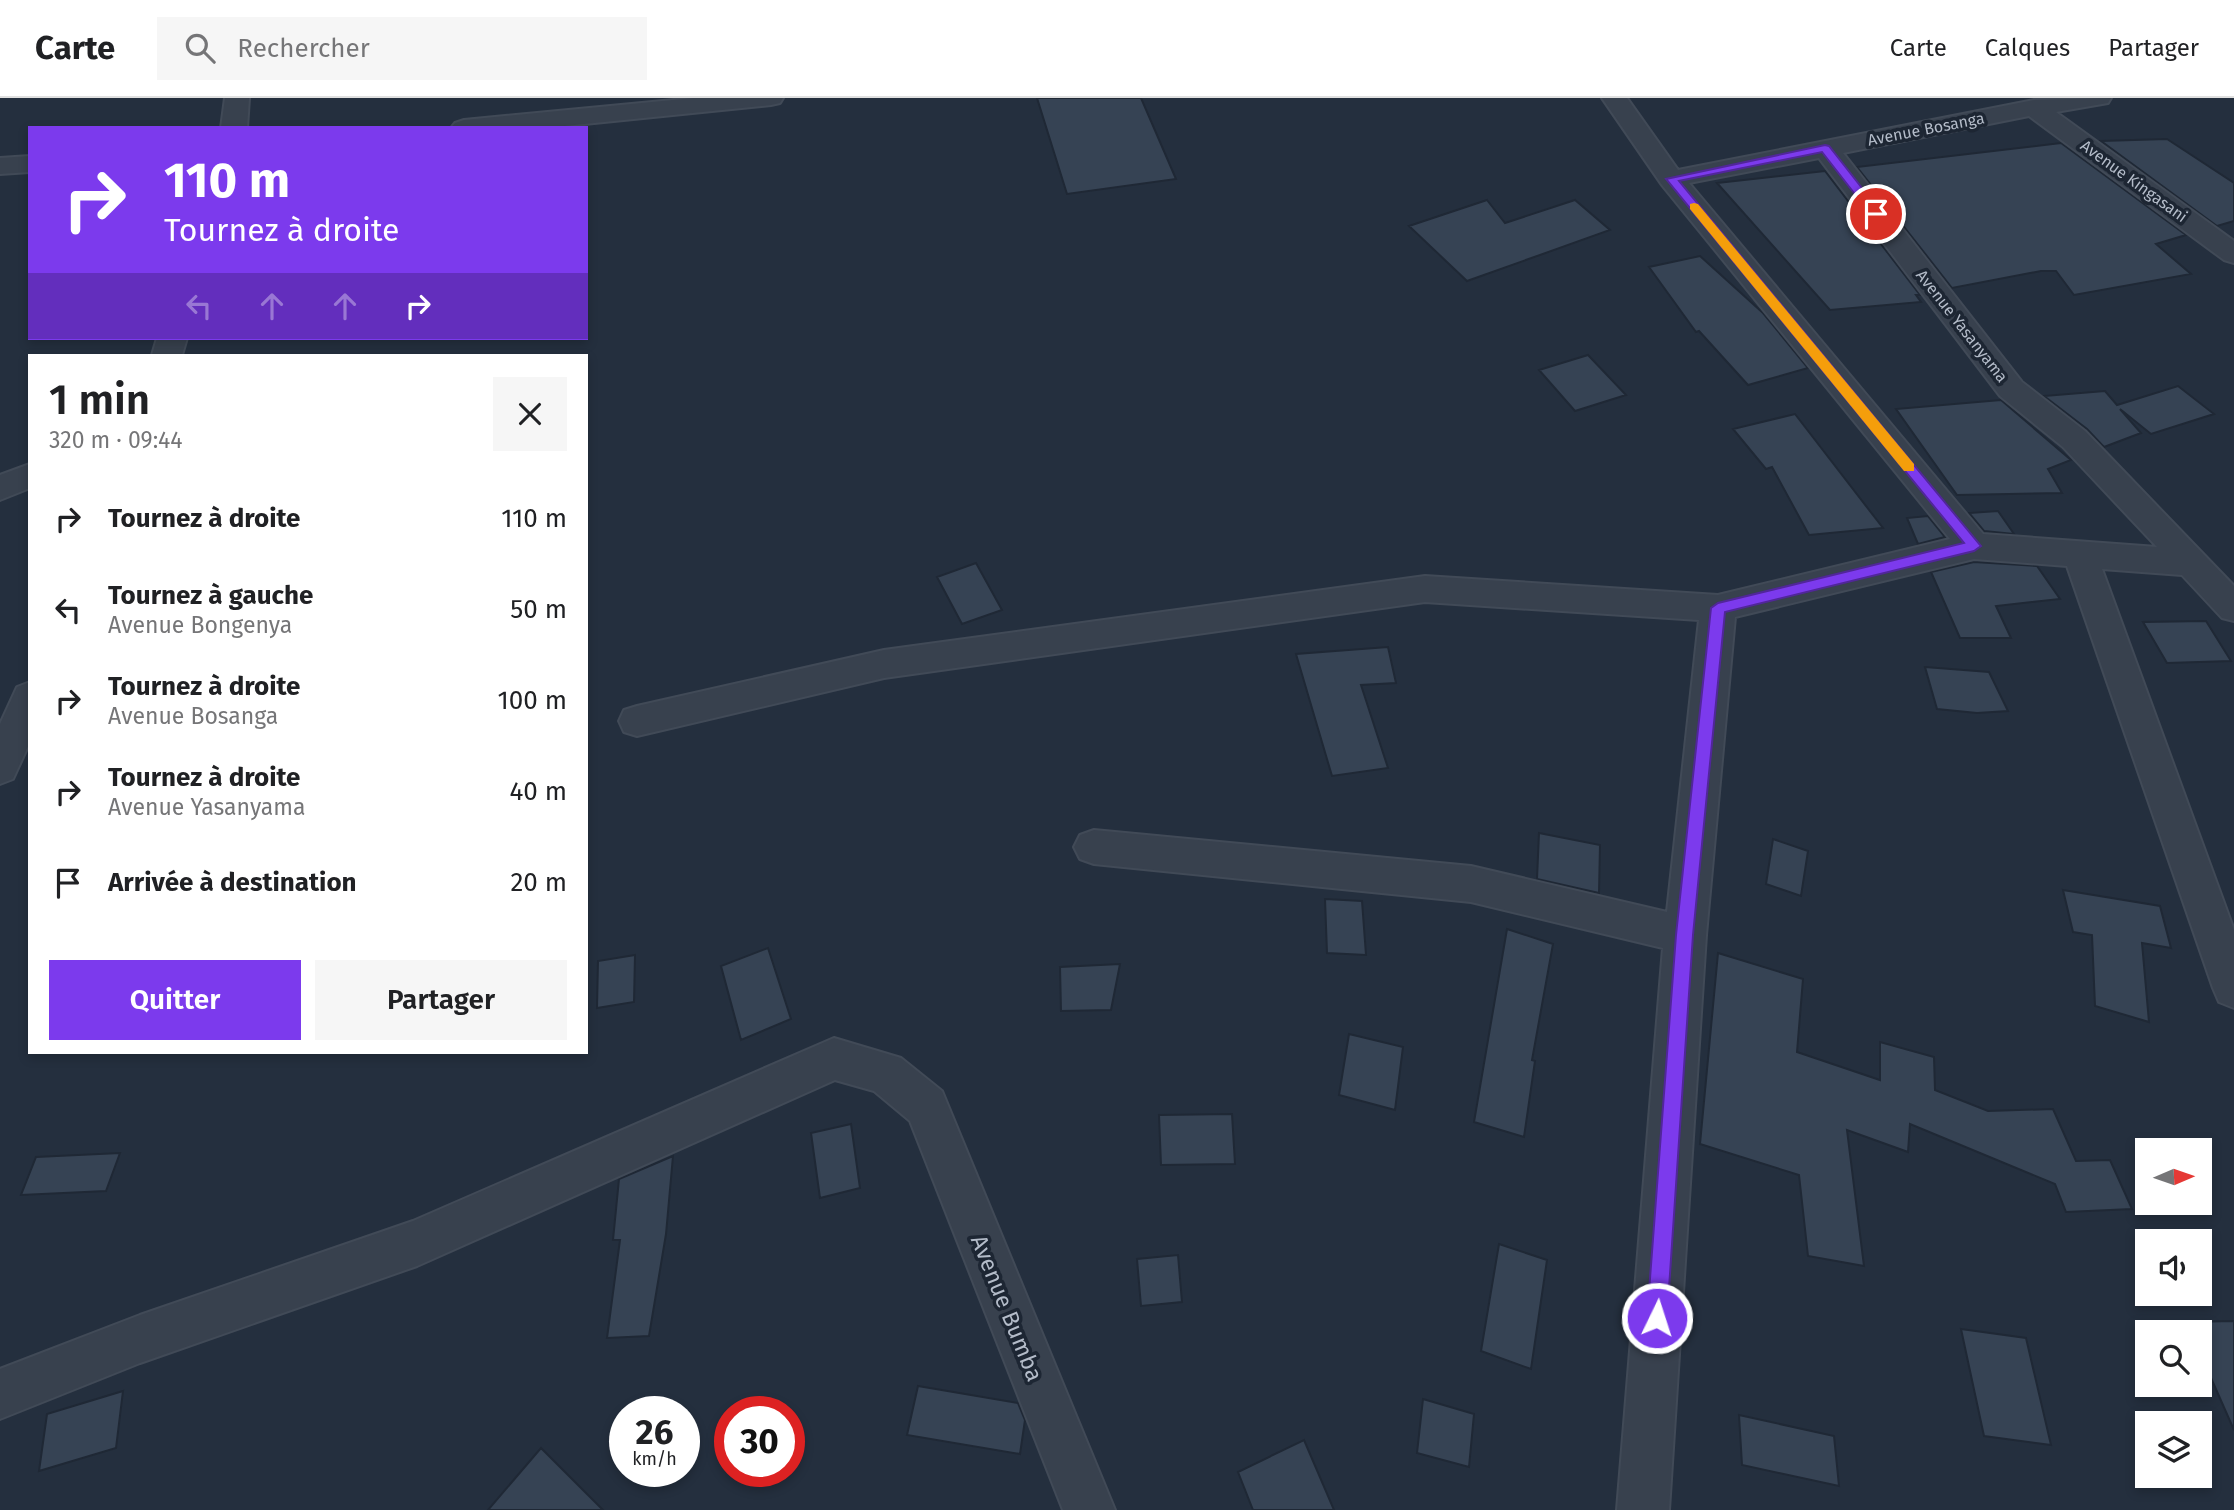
<!DOCTYPE html>
<html lang="fr">
<meta charset="utf-8">
<style>
body{margin:0;font-family:"Fira Sans",sans-serif;background:#f6f6f6;color:#202124;height:100vh;display:flex;flex-direction:column;font-size:26px;white-space:nowrap}
*{box-sizing:border-box;margin:0}
p{font-size:23px;color:#757577}
.icon{flex:none;width:38px;height:38px;fill:none;stroke:currentColor;stroke-width:2;stroke-linecap:round;stroke-linejoin:round}
.map{position:relative;flex:1;overflow:hidden}
.drawer{position:absolute;left:28px;top:256px;width:560px;height:700px;display:flex;flex-direction:column;background:#fff;border-radius:0px;box-shadow:0 4px 10px #0003}
.drawer>*{flex:none}
.hud{position:absolute;left:28px;top:28px;width:560px;height:214px;border-radius:0px;box-shadow:0 4px 10px #0003;background:#7c3aed;color:#fff;overflow:hidden}
.needle{width:46px;rotate:88deg}
.buttons{position:absolute;left:2135px;top:1040px;display:grid;gap:14px}
.buttons a{display:grid;place-items:center;width:77px;height:77px;border-radius:0px;background:#fff;box-shadow:0 4px 10px #0003;font-size:35px}
.speed{position:absolute;left:609px;top:1298px;display:flex;gap:14px;font-size:35px;font-weight:700;text-align:center}
.speed>*{display:grid;place-content:center;width:91px;height:91px;border-radius:50%;background:#fff;box-shadow:0 4px 10px #0003;line-height:1}
.speed small{font-size:18px;font-weight:400}
.speed .limit{border:10px solid #d22;background:#fff;color:#111}
.pin{position:absolute;display:grid;place-items:center;width:60px;height:60px;color:#fff;margin:-30px;border:4px solid #fff;border-radius:50%;box-shadow:0 2px 7px #0007}
.me{position:absolute;width:77px;margin:-38px;rotate:4deg;stroke-linejoin:round;filter:drop-shadow(0 0 5px #0008)}
.turn{display:flex;align-items:center;gap:24px;height:147px;padding:0 21px;font-size:32px}
.turn .icon{width:91px;height:91px;stroke-width:2.5}
.turn b{display:block;font-size:49px;line-height:60px}
.lanes{display:flex;align-items:center;height:66px;padding:0 21px;background:#0003;justify-content:center;gap:35px;direction:ltr}
.lanes .off{opacity:.35}
.round{display:grid;place-items:center;flex:none;width:74px;height:74px;border-radius:0px;background:#f6f6f6}
.overview{display:flex;align-items:center;justify-content:space-between;height:119px;padding:0 21px}
h1{font-size:42px;font-weight:600;line-height:52px}
.primary-button{display:flex;gap:14px;margin-top:auto;padding:14px 21px}
.primary-button a{flex:1;height:80px;border-radius:0px;background:#7c3aed;color:#fff;font-size:28px;font-weight:600;line-height:80px;text-align:center}
.primary-button a+a{background:#f6f6f6;color:#202124}
ul{padding:0;list-style:none}
li{display:flex;align-items:center;gap:21px;height:91px;padding:0 21px}
li div{flex:1}
li b{display:block;font-size:26px}
li em{font-style:normal}
header{display:flex;align-items:center;gap:42px;box-sizing:border-box;height:98px;padding:0 35px;background:#fff;border-bottom:2px solid #e0e0e0}
header strong{font-size:33px}
nav{display:flex;gap:38px;margin-inline-start:auto;font-size:24px}
.search{width:490px;height:63px;background:#f6f6f6;display:flex;align-items:center;gap:18px;box-sizing:border-box;padding:0 24px;border-radius:0px;color:#757577;font-size:26px}
.map>svg:first-child{display:block}
.building{fill:#364354;stroke:#1f2835;stroke-width:2}
.lines{fill:none;stroke-linecap:round;stroke-linejoin:round}
.minor-casing{stroke:#414a57;stroke-width:4}
.minor{fill:#38414e;fill-rule:evenodd}
.route{fill:#7c3aed;stroke:#51269a;stroke-width:2}
.slow{fill:#f59e0b}
.labels{text-anchor:middle;dominant-baseline:central;stroke-width:7;stroke-linejoin:round;paint-order:stroke}
.far-street-label{font-size:16px;fill:#b4bcc9;stroke:#1d2633}
.near-street-label{font-size:23px;fill:#b4bcc9;stroke:#1d2633}
</style>
<header>
<strong>Carte</strong>
<div class="search"><svg class="icon" aria-label="search" viewBox="0 0 24 24"><circle cx="10" cy="10" r="6"/><path d="M15 15l6 6"/></svg>Rechercher</div>
<nav><a>Carte</a><a>Calques</a><a>Partager</a></nav>
</header>
<div class="map">
<svg width="2234" height="1412" viewBox="0 0 2234 1412">
<rect width="100%" height="100%" fill="#242f3e"/>
<path class="building" d="M1037,0H1141L1176,81L1067,96Z
M2167,41L2234,85V123L2217,128L2101,43Z
M2061,45L2186,137L2156,146L2191,176L2074,197L2056,173H2041L1952,190L1857,69Z
M1825,73L1920,197H1916L1921,204L1830,212L1717,85Z
M1487,102L1505,125L1575,102L1610,132L1467,183L1409,128Z
M1700,158L1763,215L1808,270L1748,287L1699,233L1696,234L1649,169Z
M1588,257L1626,297L1575,313L1539,272Z
M2178,288L2214,316L2151,336L2120,311L2141,335L2104,349L2087,331L2044,298L2105,293L2117,307Z
M2001,302L2071,362L2048,371L2062,395L1957,397L1896,311Z
M1795,316L1883,430L1809,437L1772,369L1766,371L1733,331Z
M1998,413L2014,436L1984,433L1969,415Z
M1928,418L1945,439L1918,446L1907,420Z
M1974,464L2037,468L2060,501L1996,508L2011,540H1960L1931,474Z
M976,465L1002,512L962,526L937,479Z
M2206,523L2231,563L2167,565L2143,524Z
M1388,549L1396,585L1361,587L1388,670L1332,678L1296,556Z
M1925,569L1989,574L2008,613L1977,615L1937,611Z
M1539,735L1600,747L1599,795L1537,781Z
M1773,741L1808,753L1801,798L1766,786Z
M2063,792L2160,808L2171,850L2142,845L2149,924L2095,908L2092,837L2073,834Z
M1325,801L1362,803L1366,857L1327,855Z
M1507,831L1553,846L1532,962L1535,963L1524,1039L1474,1024Z
M768,850L791,921L741,942L721,868Z
M1718,855L1803,881L1797,954L1880,982V944L1934,959L1935,992L1988,1013L2053,1011L2076,1063L2110,1062L2132,1111L2066,1114L2055,1086L1910,1026L1908,1054L1847,1032L1864,1168L1808,1158L1799,1077L1700,1046Z
M635,857L634,904L597,910L598,863Z
M1120,866L1111,912L1061,913L1060,869Z
M1349,936L1403,949L1395,1012L1339,997Z
M1232,1016L1235,1066L1161,1067L1159,1017Z
M851,1026L860,1090L820,1100L811,1035Z
M120,1055L106,1093L21,1097L36,1059Z
M673,1058L666,1136L649,1238L607,1240L620,1142H613L619,1081Z
M1499,1146L1547,1162L1531,1271L1481,1253Z
M1178,1157L1182,1204L1141,1208L1137,1161Z
M2234,1223V1332L2200,1255V1234H2190L2186,1224Z
M1961,1231L2026,1240L2051,1347L1984,1338Z
M918,1288L1018,1305L1025,1322L1020,1356L907,1337Z
M123,1293L116,1350L39,1373L47,1316Z
M1423,1301L1474,1316L1469,1369L1417,1355Z
M1739,1317L1834,1338L1839,1388L1742,1367Z
M1304,1342L1334,1412H1253L1238,1374Z
M541,1350L603,1412H488Z"/>
<g class="lines">
<defs>
<path id="minor" d="M225,0H249L247,30H221Z
M694,0H783L780,5L771,7L545,30H451L455,25L464,22Z
M1602,0H1627L1678,72L2034,2L2111,0L2108,5L2056,14L2234,143V165L2224,162L2029,18L1843,55L2022,284L2085,333L2234,488V523L2222,520L2182,477L2102,471L2234,832V910L2219,904L2213,890L2067,468L1974,461L1735,519L1706,837L1669,1412H1617L1663,850L1471,804L1094,766L1080,761L1074,749L1080,737L1094,732L1471,768L1667,814L1699,522L1425,504L884,580L637,638L624,634L619,623L624,612L637,608L884,552L1425,478L1718,497L1950,441L1662,87ZM1819,60L2000,298L2063,349L2157,449L1983,436L1689,85Z
M30,58V74L0,76V60Z
M157,240H187L182,257H152Z
M30,366V390L0,402V377Z
M30,584V644L13,681L0,686V626L17,589Z
M834,940L901,960L942,993L1115,1412H1063L910,1023L874,993L835,982L417,1168L140,1265L0,1321V1271L140,1217L413,1123Z"/>
</defs>
<use href="#minor" class="minor-casing"/>
<use href="#minor" class="minor"/>
</g>
<path class="route" d="M1825,47L1829,48L1880,113V118H1872L1822,54L1679,83L1981,448L1974,453L1725,514L1693,837L1667,1220L1664,1228L1657,1230L1650,1228L1647,1220L1676,837L1711,510L1718,505L1964,445L1666,81Z"/>
<path class="slow" d="M1694,105L1698,106L1914,366V373H1904L1690,111V106Z"/>
<g class="labels">
<g class="far-street-label">
<text transform="translate(1926 31) rotate(-11)">Avenue Bosanga</text>
<text transform="translate(2134 83) rotate(36)">Avenue Kingasani</text>
<text transform="translate(1962 228) rotate(52)">Avenue Yasanyama</text>
</g>
<g class="near-street-label">
<text transform="translate(1007 1210) rotate(68)">Avenue Bumba</text>
</g>
</g>
</svg>
<div class="buttons">
<a><svg class="needle" viewBox="-14 -14 28 28"><path d="M0-13l5 13h-10z" fill="#e53935"/><path d="M0 13l5-13h-10z" fill="#757577"/></svg></a>
<a><svg class="icon" aria-label="sound" viewBox="0 0 24 24"><path d="M4 9h4l5-4v14l-5-4H4zM17 9q2 3 0 6"/></svg></a>
<a><svg class="icon" aria-label="search" viewBox="0 0 24 24"><circle cx="10" cy="10" r="6"/><path d="M15 15l6 6"/></svg></a>
<a><svg class="icon" aria-label="layers" viewBox="0 0 24 24"><path d="M12 4l9 5-9 5-9-5zM3 14l9 5 9-5"/></svg></a>
</div>
<div class="speed"><div>26<small>km/h</small></div><div class="limit">30</div></div>
<div class="pin" style="left:1876px;top:116px;background:#d93025"><svg class="icon" aria-label="arrive" viewBox="0 0 24 24"><path d="M6 21V4h12l-3 4 3 4H6"/></svg></div>
<svg class="me" style="left:1657px;top:1220px" viewBox="-20 -20 40 40"><circle r="17" fill="#7c3aed" stroke="#fff" stroke-width="3"/><path d="M0-11L8 9 0 5-8 9z" fill="#fff"/></svg>
<div class="hud">
<div class="turn"><svg class="icon" aria-label="right" viewBox="0 0 24 24"><path d="M7 20v-9h11M14 6l5 5-5 5"/></svg><div><b>110 m</b>Tournez à droite</div></div>
<div class="lanes"><svg class="icon off" aria-label="left" viewBox="0 0 24 24"><path d="M17 20v-9H6M10 6l-5 5 5 5"/></svg><svg class="icon off" aria-label="ahead" viewBox="0 0 24 24"><path d="M12 20V5M6 11l6-6 6 6"/></svg><svg class="icon off" aria-label="ahead" viewBox="0 0 24 24"><path d="M12 20V5M6 11l6-6 6 6"/></svg><svg class="icon" aria-label="right" viewBox="0 0 24 24"><path d="M7 20v-9h11M14 6l5 5-5 5"/></svg></div>
</div>
<section class="drawer">
<div class="overview"><div><h1>1 min</h1><p>320 m · 09:44</p></div><a class="round"><svg class="icon" aria-label="close" viewBox="0 0 24 24"><path d="M6 6l12 12M18 6L6 18"/></svg></a></div>
<ul>
<li><svg class="icon" aria-label="right" viewBox="0 0 24 24"><path d="M7 20v-9h11M14 6l5 5-5 5"/></svg><div><b>Tournez à droite</b></div><em>110 m</em></li>
<li><svg class="icon" aria-label="left" viewBox="0 0 24 24"><path d="M17 20v-9H6M10 6l-5 5 5 5"/></svg><div><b>Tournez à gauche</b><p>Avenue Bongenya</p></div><em>50 m</em></li>
<li><svg class="icon" aria-label="right" viewBox="0 0 24 24"><path d="M7 20v-9h11M14 6l5 5-5 5"/></svg><div><b>Tournez à droite</b><p>Avenue Bosanga</p></div><em>100 m</em></li>
<li><svg class="icon" aria-label="right" viewBox="0 0 24 24"><path d="M7 20v-9h11M14 6l5 5-5 5"/></svg><div><b>Tournez à droite</b><p>Avenue Yasanyama</p></div><em>40 m</em></li>
<li><svg class="icon" aria-label="arrive" viewBox="0 0 24 24"><path d="M6 21V4h12l-3 4 3 4H6"/></svg><div><b>Arrivée à destination</b></div><em>20 m</em></li>
</ul>
<div class="primary-button"><a>Quitter</a><a>Partager</a></div>
</section>
</div>
